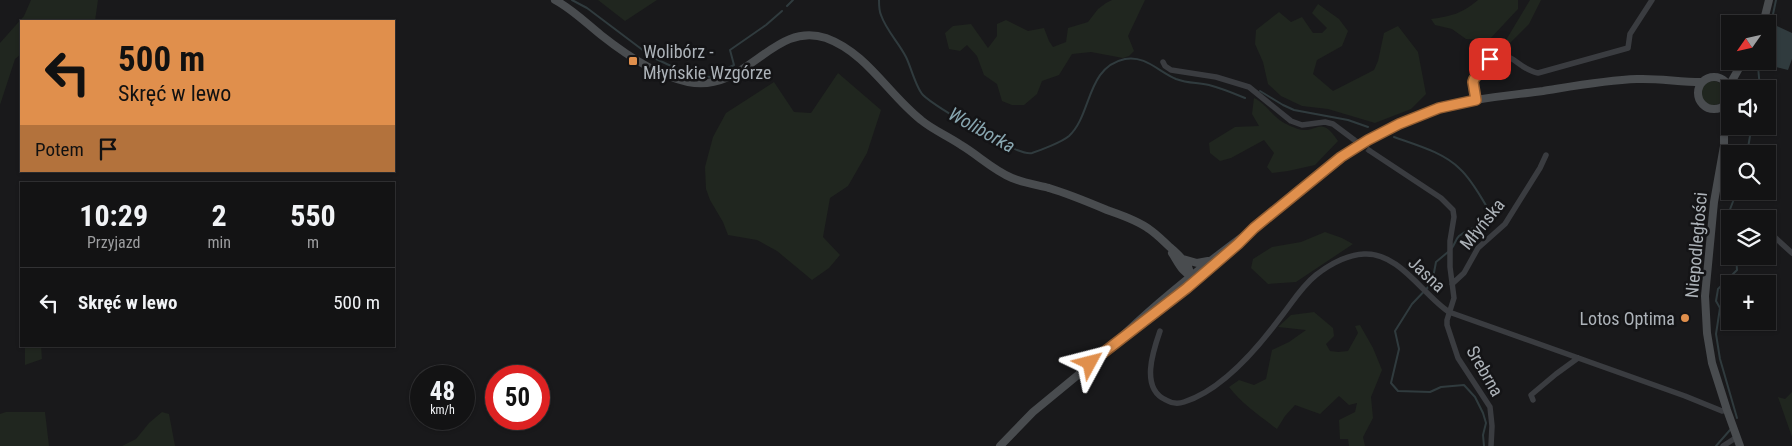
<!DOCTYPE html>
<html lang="pl">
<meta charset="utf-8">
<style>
body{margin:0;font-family:"Roboto Condensed",sans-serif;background:#202022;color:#f1f3f6;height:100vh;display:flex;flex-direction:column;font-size:19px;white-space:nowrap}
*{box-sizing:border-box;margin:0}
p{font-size:16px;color:#9d9ea0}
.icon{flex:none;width:28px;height:28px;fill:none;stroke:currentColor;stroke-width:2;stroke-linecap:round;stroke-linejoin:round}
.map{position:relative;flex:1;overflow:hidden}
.panel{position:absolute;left:20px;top:182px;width:375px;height:165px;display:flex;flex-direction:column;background:#131314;border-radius:0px;box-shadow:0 1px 4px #0004,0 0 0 1px #323234}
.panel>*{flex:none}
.top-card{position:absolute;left:20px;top:20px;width:375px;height:152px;border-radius:0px;box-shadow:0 1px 4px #0004,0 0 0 1px #323234;background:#e08f4c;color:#111;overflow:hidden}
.needle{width:32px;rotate:236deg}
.tools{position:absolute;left:1721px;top:15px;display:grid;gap:10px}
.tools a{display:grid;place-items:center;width:55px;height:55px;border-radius:0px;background:#131314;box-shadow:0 1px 4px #0004,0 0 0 1px #323234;font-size:25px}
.speed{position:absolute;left:410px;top:365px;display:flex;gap:10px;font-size:25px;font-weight:700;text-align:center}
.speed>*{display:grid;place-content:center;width:65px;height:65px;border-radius:50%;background:#131314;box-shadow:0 1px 4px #0004,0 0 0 1px #323234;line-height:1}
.speed small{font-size:12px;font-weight:400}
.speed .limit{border:8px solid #d22;background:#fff;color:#111}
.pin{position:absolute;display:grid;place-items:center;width:42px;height:42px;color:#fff;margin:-21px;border-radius:10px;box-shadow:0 2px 8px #0006}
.me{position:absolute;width:55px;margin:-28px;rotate:52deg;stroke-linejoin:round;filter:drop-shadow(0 0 4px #0008)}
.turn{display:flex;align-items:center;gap:18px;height:105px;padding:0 15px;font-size:22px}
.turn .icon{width:65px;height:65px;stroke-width:2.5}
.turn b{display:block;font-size:35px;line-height:42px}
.then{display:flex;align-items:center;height:48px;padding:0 15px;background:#0003;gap:10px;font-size:19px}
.eta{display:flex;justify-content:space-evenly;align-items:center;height:85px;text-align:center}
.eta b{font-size:30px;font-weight:700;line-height:35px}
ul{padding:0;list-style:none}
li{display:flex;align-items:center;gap:15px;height:70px;padding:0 15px;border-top:1px solid #323234}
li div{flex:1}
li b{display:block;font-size:19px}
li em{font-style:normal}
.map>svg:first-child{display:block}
.green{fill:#20261f}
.water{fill:#303b3e}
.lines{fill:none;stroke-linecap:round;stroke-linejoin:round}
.stream{stroke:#303b3e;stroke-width:2}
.street-tunnel{stroke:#37383b;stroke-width:5.5;stroke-dasharray:5.5 3;stroke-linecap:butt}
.street{stroke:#3a3c40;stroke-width:5.5}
.secondary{stroke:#494c4f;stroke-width:8}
.route-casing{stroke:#925d31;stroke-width:12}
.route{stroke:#e08f4c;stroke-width:9}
.poi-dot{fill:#e08f4c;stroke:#141416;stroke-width:2}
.labels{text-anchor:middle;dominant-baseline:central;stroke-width:5;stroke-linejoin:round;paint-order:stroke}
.poi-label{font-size:18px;fill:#adb3b9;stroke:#141416;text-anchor:start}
.street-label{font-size:18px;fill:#adb3b9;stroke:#141416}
.water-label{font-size:19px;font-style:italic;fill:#88a6b0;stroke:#141416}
</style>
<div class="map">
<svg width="1792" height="446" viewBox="0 0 1792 446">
<rect width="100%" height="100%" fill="#19191b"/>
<path class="green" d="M31,0H98L95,21H21V54L15,59L0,105V43L24,16Z
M598,0H657L625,21Z
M1112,0H1145L1128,36L1134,51L1129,56L1123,58L1091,52L1072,54L1059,75L1042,81L1037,94L1024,105H1012L1002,101L997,84L984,75L977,56L967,45L960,51L949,49L945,33L953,26L971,24L988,48L997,36V24L1006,20L1028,31L1044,28L1049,41L1053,47L1066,42L1068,28L1088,22L1098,9L1106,3Z
M1478,0H1518V9L1489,40L1466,39L1452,29L1435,25L1431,19C1452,16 1461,14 1478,0Z
M1530,0H1541L1529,24L1510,43L1506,40Z
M1318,4L1339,19L1348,31L1342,46L1317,60L1313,74L1333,91L1374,70L1378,61L1384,33L1398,26L1418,52L1426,94L1411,109L1375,123L1328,109L1302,106L1281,96L1268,84L1263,62L1255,44L1256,30L1279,12L1291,22L1302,17L1313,33H1322L1327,28L1312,13Z
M838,73L881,110L867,153L848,186L830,198L823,237L840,255L829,268L812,280L777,251L757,240L728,235L723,222L710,200L706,189L705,167L713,137L726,113L774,82L794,112L811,113Z
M1701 93a12 12 0 1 1 24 0a12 12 0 1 1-24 0Z
M1254,98C1265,103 1271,114 1281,121C1285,124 1293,127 1298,129C1317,135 1320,113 1338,141L1315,165L1288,171L1272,173L1267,167L1274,153L1264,140L1231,158L1220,161L1210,153L1209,143L1235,127L1259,126L1252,114Z
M1325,232L1342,238L1353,244L1296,282L1268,284L1251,268L1253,259L1272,247L1301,242Z
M1314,312L1333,328L1334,336L1326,344L1330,351L1338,352L1348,351L1358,333L1355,326L1360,325L1373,348L1382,370L1371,397L1373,418L1363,437L1365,446H1349L1348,439H1340L1339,420L1355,412L1357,403L1349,405L1339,396L1320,414L1295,405L1285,416L1277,429C1260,416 1242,404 1229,387L1239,380L1254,385L1266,379L1272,350L1289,342L1306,330L1278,327L1291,315Z
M25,346H41L42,359L25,365Z
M1792,392V437L1778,397L1785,399Z
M6,412H45L49,446H0V414Z
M162,412L169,414L175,446H122L136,439L149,423Z"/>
<path class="water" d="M1777,26L1792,33V59L1788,70L1763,64L1764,61H1768V52Z"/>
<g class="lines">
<path class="stream" d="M572,0L587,8L644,51
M879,0C879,5 879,11 881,15C886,30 899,43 906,57C911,67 916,88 923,95C935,107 1018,157 1032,153C1041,150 1062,142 1069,136C1092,115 1086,67 1125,59C1145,55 1159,72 1176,79C1189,84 1198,82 1209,85C1221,88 1233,93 1245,98
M787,6L793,0
M1768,38L1776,0
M652,57L688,74L710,77L734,65L730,50L766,25L782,11
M1760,61L1758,66L1760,89
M1260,91L1283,105L1294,110L1348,120L1368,127
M1394,137C1416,145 1443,152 1460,169C1471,179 1479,194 1487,207C1485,229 1474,225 1459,236C1455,240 1455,245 1451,249
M1747,154L1750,136L1755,126
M1729,218V212L1737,191
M1448,252L1436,262L1432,283L1412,304L1395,331L1399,349L1391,383L1398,391L1430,392L1441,387L1464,385L1475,397L1483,413L1486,423L1483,435L1484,446
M1736,256L1737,270L1718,289L1716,301L1720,308L1716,334L1720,359L1737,418
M1716,446L1730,430"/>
<path class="street-tunnel" d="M1353,139L1370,151"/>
<path class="street" d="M1163,62L1165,66L1171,70L1216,77L1249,87L1291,121L1302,125L1325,122L1333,124L1353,139
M1476,100C1473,84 1471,80 1482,68C1507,38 1514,69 1538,73L1628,48L1630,34L1652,0
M1370,151L1441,198L1453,210L1454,217L1450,241V267L1454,298L1447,320V325L1458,358L1490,407L1492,426L1491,446
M1768,231L1792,253
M1452,284L1464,273L1478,248L1505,224L1540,168L1546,155
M1160,331C1153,351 1140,389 1166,400C1171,403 1178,404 1184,402C1222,390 1257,349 1280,318C1292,303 1301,287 1316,275C1330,264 1346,255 1364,254C1399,252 1423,295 1449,312L1685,396L1722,411L1727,410
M1533,400L1531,395L1556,374L1578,358
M1723,446L1737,437"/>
<path class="secondary" d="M555,0C572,9 586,23 601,35C625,54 657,76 688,82C747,94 772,20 826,38C867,53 888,94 921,120C933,130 948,136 961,145C978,155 993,170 1012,178C1024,183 1037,185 1049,188C1069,194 1088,202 1107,210C1121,215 1137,220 1149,229C1158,235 1165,243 1172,249C1186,262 1195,269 1187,288
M1763,24L1769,0
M1698 93a16 16 0 1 1 32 0a16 16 0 1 1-32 0Z
M1729,86L1743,61
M1724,105V146L1714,202L1705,296L1707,333L1712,363L1727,410L1740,446
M1172,253C1178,262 1183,275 1194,276
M1183,259L1197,263L1208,261
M1135,329L1176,297L1240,243
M1114,344C1157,302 1205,264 1253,229C1292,200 1325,166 1366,141C1399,121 1438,106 1476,100C1498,96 1521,94 1543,91C1574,86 1606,80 1637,79C1658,78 1679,82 1701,82
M1000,446L1033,412L1118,342"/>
</g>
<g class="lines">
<defs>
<path id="route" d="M1090,363L1187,288L1238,244L1254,228L1341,157L1368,140L1399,124L1439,108L1476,100L1473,82L1474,79L1490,59"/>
</defs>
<use href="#route" class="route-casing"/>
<use href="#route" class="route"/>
</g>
<g class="poi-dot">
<rect x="628" y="56" width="10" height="10" rx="2.5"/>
<circle cx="1685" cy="318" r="5"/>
</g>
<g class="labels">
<g class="poi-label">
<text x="643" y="51">Wolibórz -<tspan x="643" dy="21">Młyńskie Wzgórze</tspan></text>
<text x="1675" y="318" text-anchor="end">Lotos Optima</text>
</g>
<g class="street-label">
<text transform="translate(1482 224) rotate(-51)">Młyńska</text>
<text transform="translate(1696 245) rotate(-85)">Niepodległości</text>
<text transform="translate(1427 274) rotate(43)">Jasna</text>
<text transform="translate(1485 371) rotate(60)">Srebrna</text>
</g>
<g class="water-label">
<text transform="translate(982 130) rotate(29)">Woliborka</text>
</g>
</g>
</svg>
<div class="tools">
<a><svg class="needle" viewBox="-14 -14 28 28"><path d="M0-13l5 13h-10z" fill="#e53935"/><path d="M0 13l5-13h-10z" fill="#9d9ea0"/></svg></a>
<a><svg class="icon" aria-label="sound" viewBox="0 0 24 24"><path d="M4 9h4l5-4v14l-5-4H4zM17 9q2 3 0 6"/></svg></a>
<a><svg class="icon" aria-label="search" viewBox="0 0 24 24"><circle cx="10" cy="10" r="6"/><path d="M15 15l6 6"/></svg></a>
<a><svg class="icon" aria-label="layers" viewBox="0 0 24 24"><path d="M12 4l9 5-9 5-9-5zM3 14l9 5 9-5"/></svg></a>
<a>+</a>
</div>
<div class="speed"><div>48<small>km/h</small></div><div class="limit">50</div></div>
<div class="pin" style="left:1490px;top:59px;background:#d93025"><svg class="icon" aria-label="arrive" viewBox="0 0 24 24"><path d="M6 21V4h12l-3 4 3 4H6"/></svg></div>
<svg class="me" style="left:1090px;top:363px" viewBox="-20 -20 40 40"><path d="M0-17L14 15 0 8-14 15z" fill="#e08f4c" stroke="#fff" stroke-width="4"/></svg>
<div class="top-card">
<div class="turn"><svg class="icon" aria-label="left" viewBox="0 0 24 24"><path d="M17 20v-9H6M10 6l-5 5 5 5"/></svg><div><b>500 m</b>Skręć w lewo</div></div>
<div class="then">Potem<svg class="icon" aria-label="arrive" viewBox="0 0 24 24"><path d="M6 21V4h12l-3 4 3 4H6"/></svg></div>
</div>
<section class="panel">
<div class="eta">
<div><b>10:29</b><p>Przyjazd</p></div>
<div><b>2</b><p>min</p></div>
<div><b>550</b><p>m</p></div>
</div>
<ul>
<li><svg class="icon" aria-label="left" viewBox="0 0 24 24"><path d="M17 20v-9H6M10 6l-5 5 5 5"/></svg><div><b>Skręć w lewo</b></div><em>500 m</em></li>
</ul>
</section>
</div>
